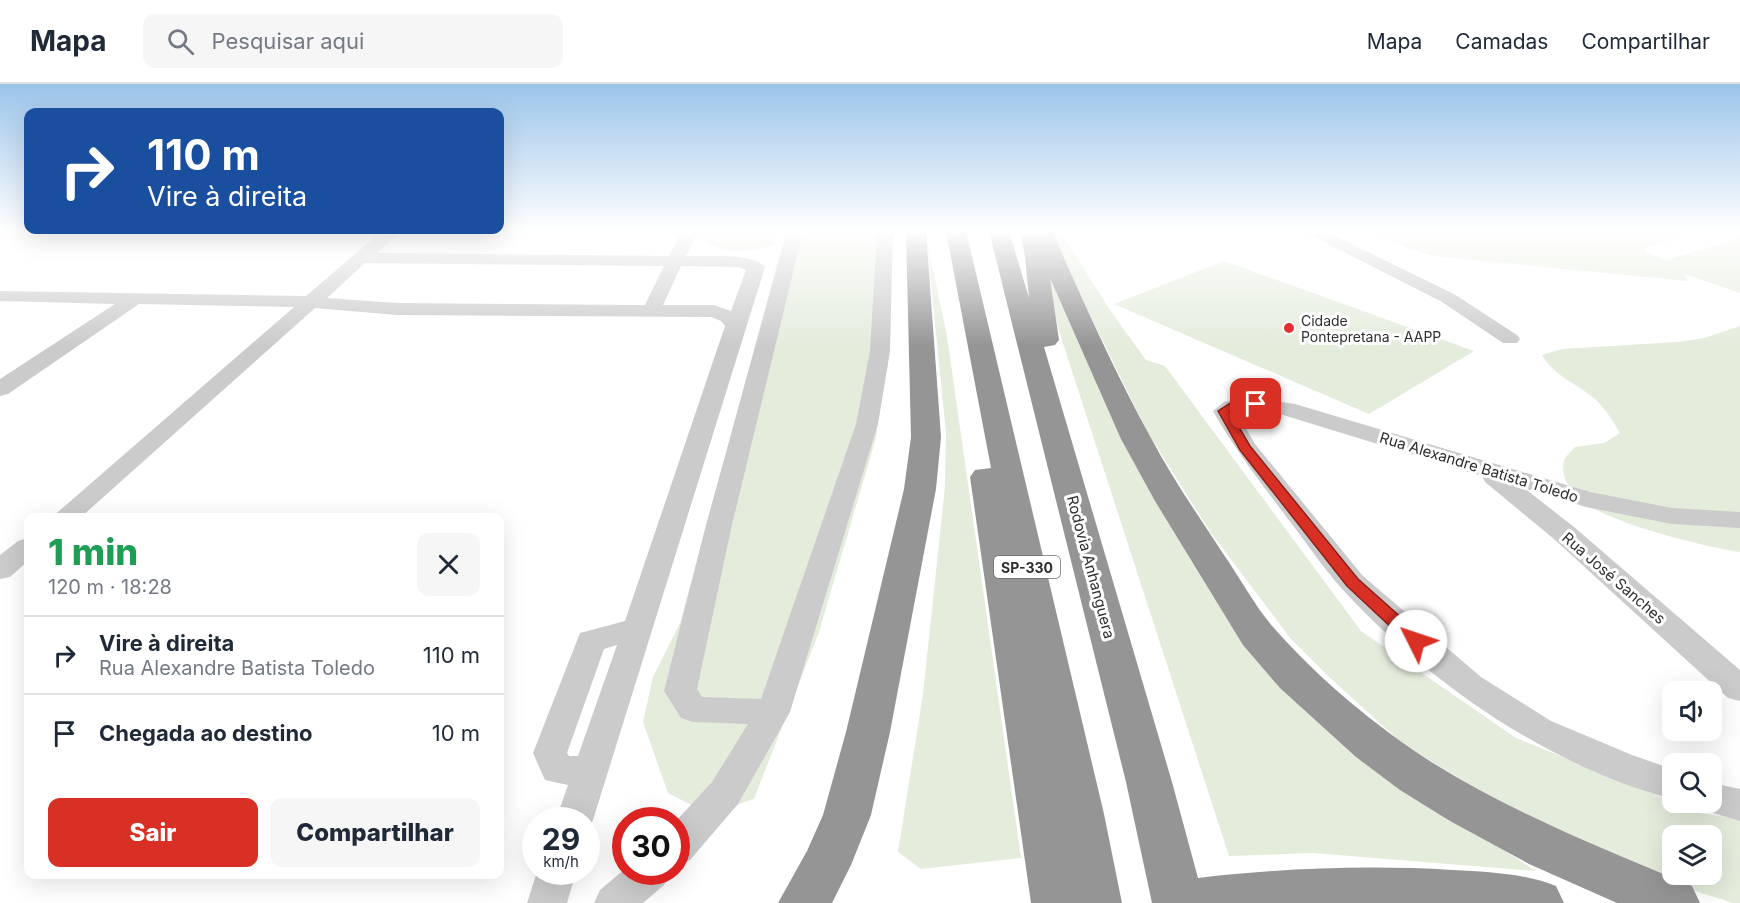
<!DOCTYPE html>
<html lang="pt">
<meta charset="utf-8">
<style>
body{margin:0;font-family:Inter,sans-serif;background:#f6f6f7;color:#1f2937;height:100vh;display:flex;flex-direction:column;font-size:22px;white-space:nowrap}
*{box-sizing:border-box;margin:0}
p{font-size:20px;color:#747a83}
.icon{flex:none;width:33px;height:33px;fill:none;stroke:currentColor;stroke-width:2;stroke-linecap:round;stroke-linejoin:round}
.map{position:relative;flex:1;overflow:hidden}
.details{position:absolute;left:24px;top:429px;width:480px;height:366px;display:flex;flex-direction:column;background:#fff;border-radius:12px;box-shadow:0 6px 24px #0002}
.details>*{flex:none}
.guide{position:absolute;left:24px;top:24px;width:480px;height:126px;border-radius:12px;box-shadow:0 6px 24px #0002;background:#1a4fa0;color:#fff;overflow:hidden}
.tools{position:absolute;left:1662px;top:597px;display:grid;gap:12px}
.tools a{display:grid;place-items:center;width:60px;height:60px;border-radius:12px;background:#fff;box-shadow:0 6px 24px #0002;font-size:30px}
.speed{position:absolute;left:522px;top:723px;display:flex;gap:12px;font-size:30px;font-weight:700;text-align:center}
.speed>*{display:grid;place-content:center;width:78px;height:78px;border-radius:50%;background:#fff;box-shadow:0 6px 24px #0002;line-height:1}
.speed small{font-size:15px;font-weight:400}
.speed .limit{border:9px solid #d22;background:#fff;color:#111}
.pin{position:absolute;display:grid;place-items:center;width:51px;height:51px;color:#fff;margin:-26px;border-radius:12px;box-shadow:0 3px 9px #0006}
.me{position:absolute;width:66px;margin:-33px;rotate:311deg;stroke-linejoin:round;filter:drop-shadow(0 0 4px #0008)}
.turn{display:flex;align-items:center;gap:21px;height:126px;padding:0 24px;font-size:27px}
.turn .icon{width:78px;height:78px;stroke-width:2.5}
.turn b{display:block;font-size:42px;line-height:51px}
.round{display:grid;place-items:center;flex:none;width:63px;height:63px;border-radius:12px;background:#f6f6f7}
.overview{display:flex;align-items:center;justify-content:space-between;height:102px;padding:0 24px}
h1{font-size:36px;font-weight:800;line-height:45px;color:#1e9e55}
.button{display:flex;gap:12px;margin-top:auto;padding:12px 24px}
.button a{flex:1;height:69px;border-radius:12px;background:#d93025;color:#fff;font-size:24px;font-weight:800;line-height:69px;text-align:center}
.button a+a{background:#f6f6f7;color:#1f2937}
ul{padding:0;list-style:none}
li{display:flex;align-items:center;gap:18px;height:78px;padding:0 24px;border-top:2px solid #e0e1e3}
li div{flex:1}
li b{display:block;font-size:22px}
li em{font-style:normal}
header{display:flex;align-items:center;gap:36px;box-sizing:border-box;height:84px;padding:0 30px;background:#fff;border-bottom:2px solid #e0e1e3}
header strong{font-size:28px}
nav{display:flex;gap:33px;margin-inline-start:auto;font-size:21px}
.search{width:420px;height:54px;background:#f6f6f7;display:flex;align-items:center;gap:15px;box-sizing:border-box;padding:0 21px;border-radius:12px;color:#747a83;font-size:22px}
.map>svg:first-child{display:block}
.green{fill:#e4ecdc;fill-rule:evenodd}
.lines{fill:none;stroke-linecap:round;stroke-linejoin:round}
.minor{fill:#cbcbcb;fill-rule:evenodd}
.highway{fill:#959595;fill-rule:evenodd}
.route{fill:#d93025;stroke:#8d1f18;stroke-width:1.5}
.poi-dot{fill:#e82e34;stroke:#fff;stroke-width:2}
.labels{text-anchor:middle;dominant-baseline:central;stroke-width:6;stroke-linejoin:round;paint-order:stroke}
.far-poi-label{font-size:14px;fill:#2e2e2e;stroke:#fff;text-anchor:start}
.shield{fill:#fff;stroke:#6d6d6d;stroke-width:1.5}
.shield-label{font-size:14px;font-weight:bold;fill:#2e2e2e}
.street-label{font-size:15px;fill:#2e2e2e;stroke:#fff}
</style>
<header>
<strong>Mapa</strong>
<div class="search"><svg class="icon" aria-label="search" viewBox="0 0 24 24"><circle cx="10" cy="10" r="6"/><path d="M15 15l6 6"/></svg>Pesquisar aqui</div>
<nav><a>Mapa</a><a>Camadas</a><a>Compartilhar</a></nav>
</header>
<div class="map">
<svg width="1740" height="819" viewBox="0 0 1740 819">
<rect width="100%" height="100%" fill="#fff"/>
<path class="green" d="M696,147H778L775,160C751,170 712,173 696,147Z
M786,147H893L888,281L881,310L876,354L819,548L754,715L709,730L668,709L643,638L653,593L680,539Z
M1368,147H1677L1681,154L1648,162L1645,168L1666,176L1740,154V209L1685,190L1688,197L1433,172L1408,165Z
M1061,149L1112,229L1146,276L1165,282L1361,547L1516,654L1700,729L1740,735V819H1733L1686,804L1526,735L1403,660L1328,592L1291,555L1211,449L1148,349L1050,150ZM1672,752H1712V790H1672Z
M926,152L947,252L1021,774L921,785L898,768L923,610L945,403L946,348Z
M1043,176L1136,380L1383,687L1536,787L1313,769L1229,772L1059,247Z
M1224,177L1474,267L1369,330L1114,220Z
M1740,242V468C1705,463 1603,438 1578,414C1569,405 1560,390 1564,377C1565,372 1572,367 1575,363L1604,359L1620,349C1613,337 1605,324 1595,315C1576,299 1554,292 1542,271L1562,265L1678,258L1704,254Z"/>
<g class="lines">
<path class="minor" d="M382,147H400L377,169L669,172L682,147H698L686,172C704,173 753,168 765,183L593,736L586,748V736H556L568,701L545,696L533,669L580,549L625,537L725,242L721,237L711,233L397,231L315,224L80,434H51L294,223L139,220L8,310L0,312V295L115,220L0,217V207L306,212ZM365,179L664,182L645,221L397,219L327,214ZM681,182L739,183L746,186L731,227L714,221H663ZM617,561L578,672H569L567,669L604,565Z
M787,147H803L731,445L697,605L702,613L761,615L856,340L870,267L877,147H893L890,267L878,340L790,628L738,720L690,776L676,781V737L712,698L748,640L693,638L681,634L664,607L705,445Z
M1303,147H1325L1454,210L1517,251L1520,255L1517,259H1503L1442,218Z
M1247,313L1295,320L1590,408L1672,424L1740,428V444L1672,440L1586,423L1524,404L1574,443L1740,586V617L1728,614L1554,455L1485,398L1482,392L1283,331L1254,326L1237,329L1255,360L1363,492L1481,593L1551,637L1632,671L1672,685V715C1549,682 1430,600 1343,506C1323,484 1306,458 1288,435C1261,399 1235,366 1213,327L1224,318Z
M28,454V477L10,493L0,495V471L18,457Z
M1712,699L1740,705V737L1699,725L1696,718H1712Z
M626,784V788H670L664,801L643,819H594L600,806Z
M537,788H576L567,819H527Z"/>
<path class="highway" d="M906,147H926L941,353L936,405L890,648L871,731L851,781L832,819H778L807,767L823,731L846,648L904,405L911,353Z
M946,147H966L1104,730L1122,819H1031L970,393L975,386L991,384Z
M989,147H1009L1029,214L1025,172L1021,153L1028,147H1052C1083,217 1114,287 1151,354C1172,394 1198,431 1222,468C1239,492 1254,521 1273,543C1319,595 1375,642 1433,679C1515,730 1604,765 1692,802L1700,819H1617L1529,780L1450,737L1400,706L1356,673L1280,604L1243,561L1155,417L1121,355L1050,194L1059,256L1055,261L1044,263L1172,698L1198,794C1283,784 1368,781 1453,786C1488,788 1523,789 1556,802L1564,819H1152L1126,698Z"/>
</g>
<linearGradient id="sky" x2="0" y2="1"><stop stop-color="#9bc4ea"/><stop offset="0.56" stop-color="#fff"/><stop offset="1" stop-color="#fff" stop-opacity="0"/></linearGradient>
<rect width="1740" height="262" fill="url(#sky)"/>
<path class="route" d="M1235,316L1260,317V322L1238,323L1230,328L1250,362L1358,495L1422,552L1424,557L1422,561H1410L1347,502L1240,366L1218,327Z"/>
<circle class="poi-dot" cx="1289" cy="244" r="6"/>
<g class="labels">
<g class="far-poi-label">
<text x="1301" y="236">Cidade<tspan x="1301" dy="16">Pontepretana - AAPP</tspan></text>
</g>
<rect class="shield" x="994" y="472" width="66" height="22" rx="4.5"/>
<g class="shield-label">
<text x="1027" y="483">SP-330</text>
</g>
<g class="street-label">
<text transform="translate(1479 383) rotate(17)">Rua Alexandre Batista Toledo</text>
<text transform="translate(1091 483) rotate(75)">Rodovia Anhanguera</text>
<text transform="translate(1614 494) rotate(41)">Rua José Sanches</text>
</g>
</g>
</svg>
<div class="tools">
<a><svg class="icon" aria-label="sound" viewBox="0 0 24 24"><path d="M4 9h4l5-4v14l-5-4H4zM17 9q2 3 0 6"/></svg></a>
<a><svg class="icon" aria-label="search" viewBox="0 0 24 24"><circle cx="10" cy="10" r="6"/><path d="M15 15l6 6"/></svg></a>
<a><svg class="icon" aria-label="layers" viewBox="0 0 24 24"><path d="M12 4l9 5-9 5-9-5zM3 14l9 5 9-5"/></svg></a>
</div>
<div class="speed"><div>29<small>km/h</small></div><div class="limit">30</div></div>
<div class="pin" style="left:1256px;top:320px;background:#d93025"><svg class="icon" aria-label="arrive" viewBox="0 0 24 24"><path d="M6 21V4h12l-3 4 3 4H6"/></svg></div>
<svg class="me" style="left:1416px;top:557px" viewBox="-20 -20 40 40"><circle r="19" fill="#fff"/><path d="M0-13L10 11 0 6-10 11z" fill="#d93025"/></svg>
<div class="guide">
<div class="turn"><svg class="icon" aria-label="right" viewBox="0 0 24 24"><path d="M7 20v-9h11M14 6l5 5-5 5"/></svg><div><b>110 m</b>Vire à direita</div></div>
</div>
<section class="details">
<div class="overview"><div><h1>1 min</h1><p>120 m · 18:28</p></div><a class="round"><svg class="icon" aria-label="close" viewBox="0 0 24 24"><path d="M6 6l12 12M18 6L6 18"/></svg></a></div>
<ul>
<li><svg class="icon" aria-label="right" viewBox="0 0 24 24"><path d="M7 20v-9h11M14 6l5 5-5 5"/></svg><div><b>Vire à direita</b><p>Rua Alexandre Batista Toledo</p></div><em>110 m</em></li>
<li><svg class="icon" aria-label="arrive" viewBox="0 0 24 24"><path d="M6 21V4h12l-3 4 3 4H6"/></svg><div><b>Chegada ao destino</b></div><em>10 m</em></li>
</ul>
<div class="button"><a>Sair</a><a>Compartilhar</a></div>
</section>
</div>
